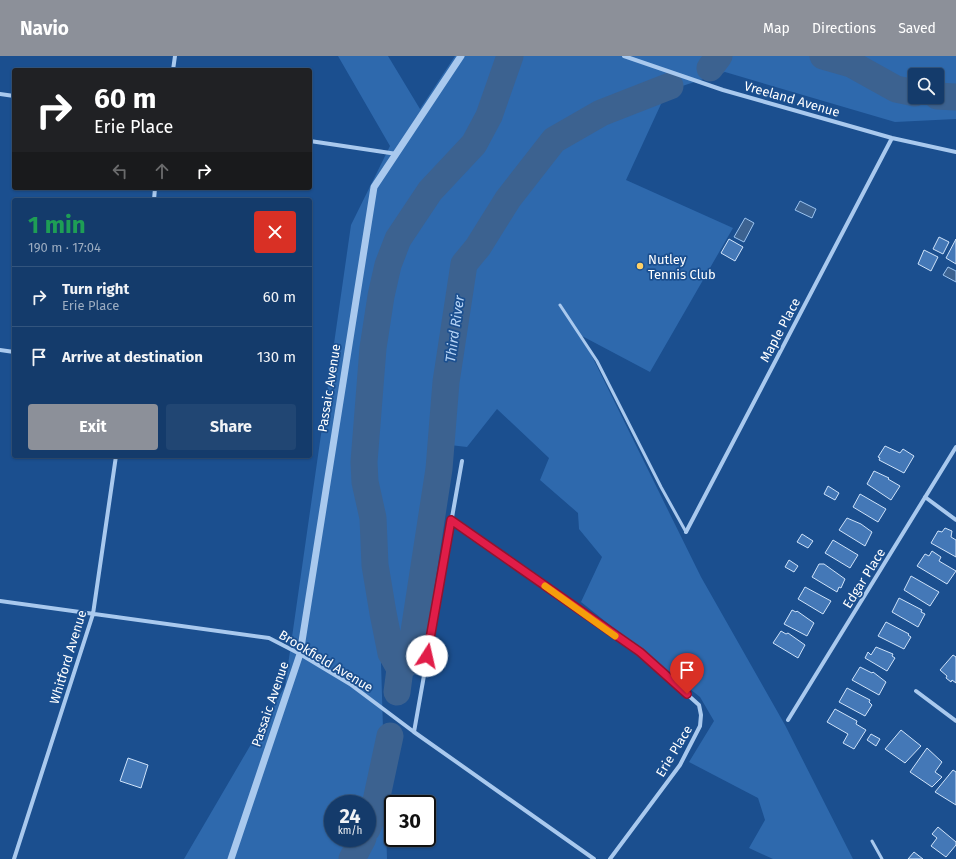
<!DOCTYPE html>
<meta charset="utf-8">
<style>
body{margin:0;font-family:"Fira Sans",sans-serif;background:#214673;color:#f1f3f6;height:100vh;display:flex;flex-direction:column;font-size:15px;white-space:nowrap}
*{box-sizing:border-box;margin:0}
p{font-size:13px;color:#9dadc1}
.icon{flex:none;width:22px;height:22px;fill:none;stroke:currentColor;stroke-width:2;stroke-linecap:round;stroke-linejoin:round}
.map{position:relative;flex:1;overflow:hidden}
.details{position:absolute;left:12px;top:142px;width:300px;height:260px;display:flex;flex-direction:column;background:#143b6b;border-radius:4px;box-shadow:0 1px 3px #0004,0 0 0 1px #33557e}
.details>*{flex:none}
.hud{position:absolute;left:12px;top:12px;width:300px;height:122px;border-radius:4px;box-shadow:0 1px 3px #0004,0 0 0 1px #33557e;background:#202124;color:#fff;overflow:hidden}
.fabs{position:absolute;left:908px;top:12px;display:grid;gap:8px}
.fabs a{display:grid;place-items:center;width:36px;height:36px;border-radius:4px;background:#143b6b;box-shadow:0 1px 3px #0004,0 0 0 1px #33557e;font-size:20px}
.speed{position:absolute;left:324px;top:739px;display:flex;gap:8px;font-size:20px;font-weight:700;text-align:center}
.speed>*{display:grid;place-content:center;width:52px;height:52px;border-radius:50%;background:#143b6b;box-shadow:0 1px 3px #0004,0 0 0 1px #33557e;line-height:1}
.speed small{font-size:10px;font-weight:400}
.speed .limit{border:2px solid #111;border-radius:6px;background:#fff;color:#111}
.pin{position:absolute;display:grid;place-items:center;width:34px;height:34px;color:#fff;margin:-41px -17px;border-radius:50% 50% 50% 0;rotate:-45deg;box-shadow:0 0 4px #0007}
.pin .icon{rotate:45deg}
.me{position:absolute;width:44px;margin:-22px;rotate:10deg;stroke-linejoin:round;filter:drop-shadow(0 0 3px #0008)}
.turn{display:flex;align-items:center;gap:14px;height:84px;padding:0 16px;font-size:18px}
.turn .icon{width:52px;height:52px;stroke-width:2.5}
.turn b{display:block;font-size:28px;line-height:34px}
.lanes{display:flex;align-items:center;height:38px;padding:0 16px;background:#0003;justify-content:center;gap:20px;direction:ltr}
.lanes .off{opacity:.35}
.round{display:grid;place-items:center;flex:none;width:42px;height:42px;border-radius:4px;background:#214673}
.headline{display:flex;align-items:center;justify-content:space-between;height:68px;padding:0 16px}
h1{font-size:24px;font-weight:700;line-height:30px;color:#1e9e55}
.cta{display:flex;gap:8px;margin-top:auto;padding:8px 16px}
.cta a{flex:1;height:46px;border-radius:4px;background:#8c9099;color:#fff;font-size:16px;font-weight:700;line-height:46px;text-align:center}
.cta a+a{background:#214673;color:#f1f3f6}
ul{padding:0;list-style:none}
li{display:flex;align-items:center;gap:12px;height:60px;padding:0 16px;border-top:1px solid #33557e}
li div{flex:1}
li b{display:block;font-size:15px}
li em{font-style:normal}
header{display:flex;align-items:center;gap:24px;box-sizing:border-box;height:56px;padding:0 20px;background:#8c9099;color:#fff}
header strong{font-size:19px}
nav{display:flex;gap:22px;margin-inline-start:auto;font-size:14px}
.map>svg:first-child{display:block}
.green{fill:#2e69ad;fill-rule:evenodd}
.water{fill:#3c6290;stroke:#9cc4f0}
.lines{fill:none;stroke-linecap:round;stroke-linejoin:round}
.river{stroke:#3c6290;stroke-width:27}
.building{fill:#4478b7;stroke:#cfe3fa}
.service{stroke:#a9c9ee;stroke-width:3}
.minor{stroke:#a9c9ee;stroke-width:4}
.tertiary{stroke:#a9c9ee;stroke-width:7}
.route-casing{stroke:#92132f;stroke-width:10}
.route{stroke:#e11d48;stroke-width:7}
.slow{stroke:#f59e0b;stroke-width:7}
.poi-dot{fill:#ffd166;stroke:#1b4f8f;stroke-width:1.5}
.labels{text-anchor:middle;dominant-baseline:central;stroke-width:3.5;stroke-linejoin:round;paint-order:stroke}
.street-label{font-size:13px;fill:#fff;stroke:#1b4f8f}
.poi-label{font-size:13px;fill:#fff;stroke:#1b4f8f;text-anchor:start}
.water-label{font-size:14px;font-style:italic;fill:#b5d3f5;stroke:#1b4f8f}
</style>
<header>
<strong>Navio</strong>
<nav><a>Map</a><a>Directions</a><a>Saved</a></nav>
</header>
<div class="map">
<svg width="956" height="803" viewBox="0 0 956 803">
<rect width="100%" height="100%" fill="#1b4f8f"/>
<path class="green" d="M338,0H388L420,53L455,0H956V63L895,66L725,16L667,35L626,124L733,172L650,316L582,280L701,521L785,669L853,803H773L749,792L765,764L758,742L689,706L714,665L700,641L581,546L602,501L579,473L578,457L540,424L549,402L497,353L467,391L441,388L446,326L464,208L478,191L505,147L459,206L412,582L408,603L405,607H381L387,803H184L285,630L351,169L390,90ZM915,19H937V41H915ZM333,748H367V782H333Z"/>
<path class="water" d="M800,145L816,153L812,162L795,154Z
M745,162L754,167L744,186L734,181Z
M948,211L956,215V226L943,219Z"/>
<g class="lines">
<path class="river" d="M823,0L851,8L896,33L915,37
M710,12L719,0
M937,40L956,41
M400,613L408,606L413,582L439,413L446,326L464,208L478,191L508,143L554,84L601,57L670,30
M397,636L400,613L391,597L383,557L375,509L373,462L365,426L364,406L373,292L381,240L388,209L398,183L430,135L474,88L489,60L510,0
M367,773L373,759L390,680
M352,803L363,782"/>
</g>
<path class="building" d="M939,181L949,186L943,198L933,193Z
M729,183L743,191L735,205L721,197Z
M956,183V208L946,202Z
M924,194L938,201L931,215L918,208Z
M885,390L900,397L903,393L914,400L904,417L879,404L880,402L878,401Z
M874,415L889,422L888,423L900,430L891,444L867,428Z
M828,430L839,437L835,444L824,438Z
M860,438L886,453L878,466L853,451Z
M847,462L861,468L872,476L865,490L839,474Z
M945,472L952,475L951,481L956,484V501L931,487L938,475L942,476Z
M802,478L813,485L808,492L797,486Z
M833,484L858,499L850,512L825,497Z
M932,495L941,501L939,505L956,515L947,528L917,510L925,498L929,500Z
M789,504L798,510L794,516L785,511Z
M819,508H824L845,523L841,532L839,531L837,536L812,521Z
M911,520L939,536L930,550L904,534Z
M805,531L831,545L823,558L798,543Z
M899,542L922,554L921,556L925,558L918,571L892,556Z
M792,554L796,556L797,555L814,567L807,580L784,568Z
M886,566L909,578L908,579L911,581L904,593L878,580Z
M781,575L786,578L788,577L805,589L798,602L773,587Z
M876,591L893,598L892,600L895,602L887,615L865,602L868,596L871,599Z
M953,599L956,601V627L952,624L951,626L946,622L947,620L940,614Z
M860,611L872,617L873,616L886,626L879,639L852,624Z
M847,632L870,644L869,646L872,649L865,660L839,646Z
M835,653L857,665L856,668L866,674L854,693L843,687L848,678L827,666Z
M901,674L921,690L905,707L885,693Z
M871,678L880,683L876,690L867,684Z
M927,692L942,706L935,716L942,721L932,731L910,716Z
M128,702L148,709L141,732L120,725Z
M953,714L956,716V749L935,736Z
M938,771L956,786V789L946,801L931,790L937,782L932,778Z
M914,796L923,803H908Z"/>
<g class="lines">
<path class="service" d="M560,249L597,305L661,431L686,476
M872,785L882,803"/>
<path class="minor" d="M624,0L723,34L892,82L956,96
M173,14L175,0
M0,38L14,40
M310,85L397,98
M154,144L155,132
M0,294L14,296
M925,441L956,464
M451,464L640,596L699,649L701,659L700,670L680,709L610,803
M686,476L892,82
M0,545L269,582L300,598L350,628L414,676L594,803
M916,635L956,665
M788,664L956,391
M414,676L462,405
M14,803L93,558L116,400"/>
<path class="tertiary" d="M231,803L300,598L374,131L461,0"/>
</g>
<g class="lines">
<defs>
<path id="route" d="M427,600L451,464L640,596L687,638"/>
</defs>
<use href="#route" class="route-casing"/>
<use href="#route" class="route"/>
<path class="slow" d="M545,530L615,580"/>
</g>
<circle class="poi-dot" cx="640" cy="210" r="4"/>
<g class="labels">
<g class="street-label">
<text transform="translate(792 43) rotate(16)">Vreeland Avenue</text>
<text transform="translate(780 274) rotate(-62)">Maple Place</text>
<text transform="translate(329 332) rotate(-81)">Passaic Avenue</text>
<text transform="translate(864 522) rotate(-58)">Edgar Place</text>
<text transform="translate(68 601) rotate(-73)">Whitford Avenue</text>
<text transform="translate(326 605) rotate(31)">Brookfield Avenue</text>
<text transform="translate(270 648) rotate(-71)">Passaic Avenue</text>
<text transform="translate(674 695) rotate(-59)">Erie Place</text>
</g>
<g class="poi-label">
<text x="648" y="203">Nutley<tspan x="648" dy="15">Tennis Club</tspan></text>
</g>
<g class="water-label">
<text transform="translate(455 273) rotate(-82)">Third River</text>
</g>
</g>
</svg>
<div class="fabs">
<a><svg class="icon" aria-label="search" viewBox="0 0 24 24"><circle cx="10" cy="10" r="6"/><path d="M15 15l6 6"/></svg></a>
</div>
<div class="speed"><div>24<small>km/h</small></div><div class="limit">30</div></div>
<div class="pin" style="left:687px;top:638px;background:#d93025"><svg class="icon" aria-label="arrive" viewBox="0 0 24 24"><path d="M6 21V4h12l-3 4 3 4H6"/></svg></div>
<svg class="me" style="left:427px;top:600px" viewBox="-20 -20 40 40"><circle r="19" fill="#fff"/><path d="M0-13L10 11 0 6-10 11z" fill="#e11d48"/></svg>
<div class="hud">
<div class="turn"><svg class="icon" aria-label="right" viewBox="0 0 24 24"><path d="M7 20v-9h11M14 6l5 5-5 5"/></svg><div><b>60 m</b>Erie Place</div></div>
<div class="lanes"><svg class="icon off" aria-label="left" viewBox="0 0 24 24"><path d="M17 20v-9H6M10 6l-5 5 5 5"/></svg><svg class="icon off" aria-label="ahead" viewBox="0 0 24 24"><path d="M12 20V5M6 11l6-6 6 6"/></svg><svg class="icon" aria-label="right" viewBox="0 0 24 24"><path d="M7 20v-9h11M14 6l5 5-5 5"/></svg></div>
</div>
<section class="details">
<div class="headline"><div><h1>1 min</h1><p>190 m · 17:04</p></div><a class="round" style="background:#d93025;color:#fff"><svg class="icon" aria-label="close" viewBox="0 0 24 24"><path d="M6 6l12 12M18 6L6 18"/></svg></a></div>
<ul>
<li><svg class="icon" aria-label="right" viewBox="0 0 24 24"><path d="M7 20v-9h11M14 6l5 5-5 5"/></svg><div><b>Turn right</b><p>Erie Place</p></div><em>60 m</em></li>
<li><svg class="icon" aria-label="arrive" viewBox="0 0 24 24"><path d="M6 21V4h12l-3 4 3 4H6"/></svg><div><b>Arrive at destination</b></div><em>130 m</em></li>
</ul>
<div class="cta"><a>Exit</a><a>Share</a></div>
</section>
</div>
